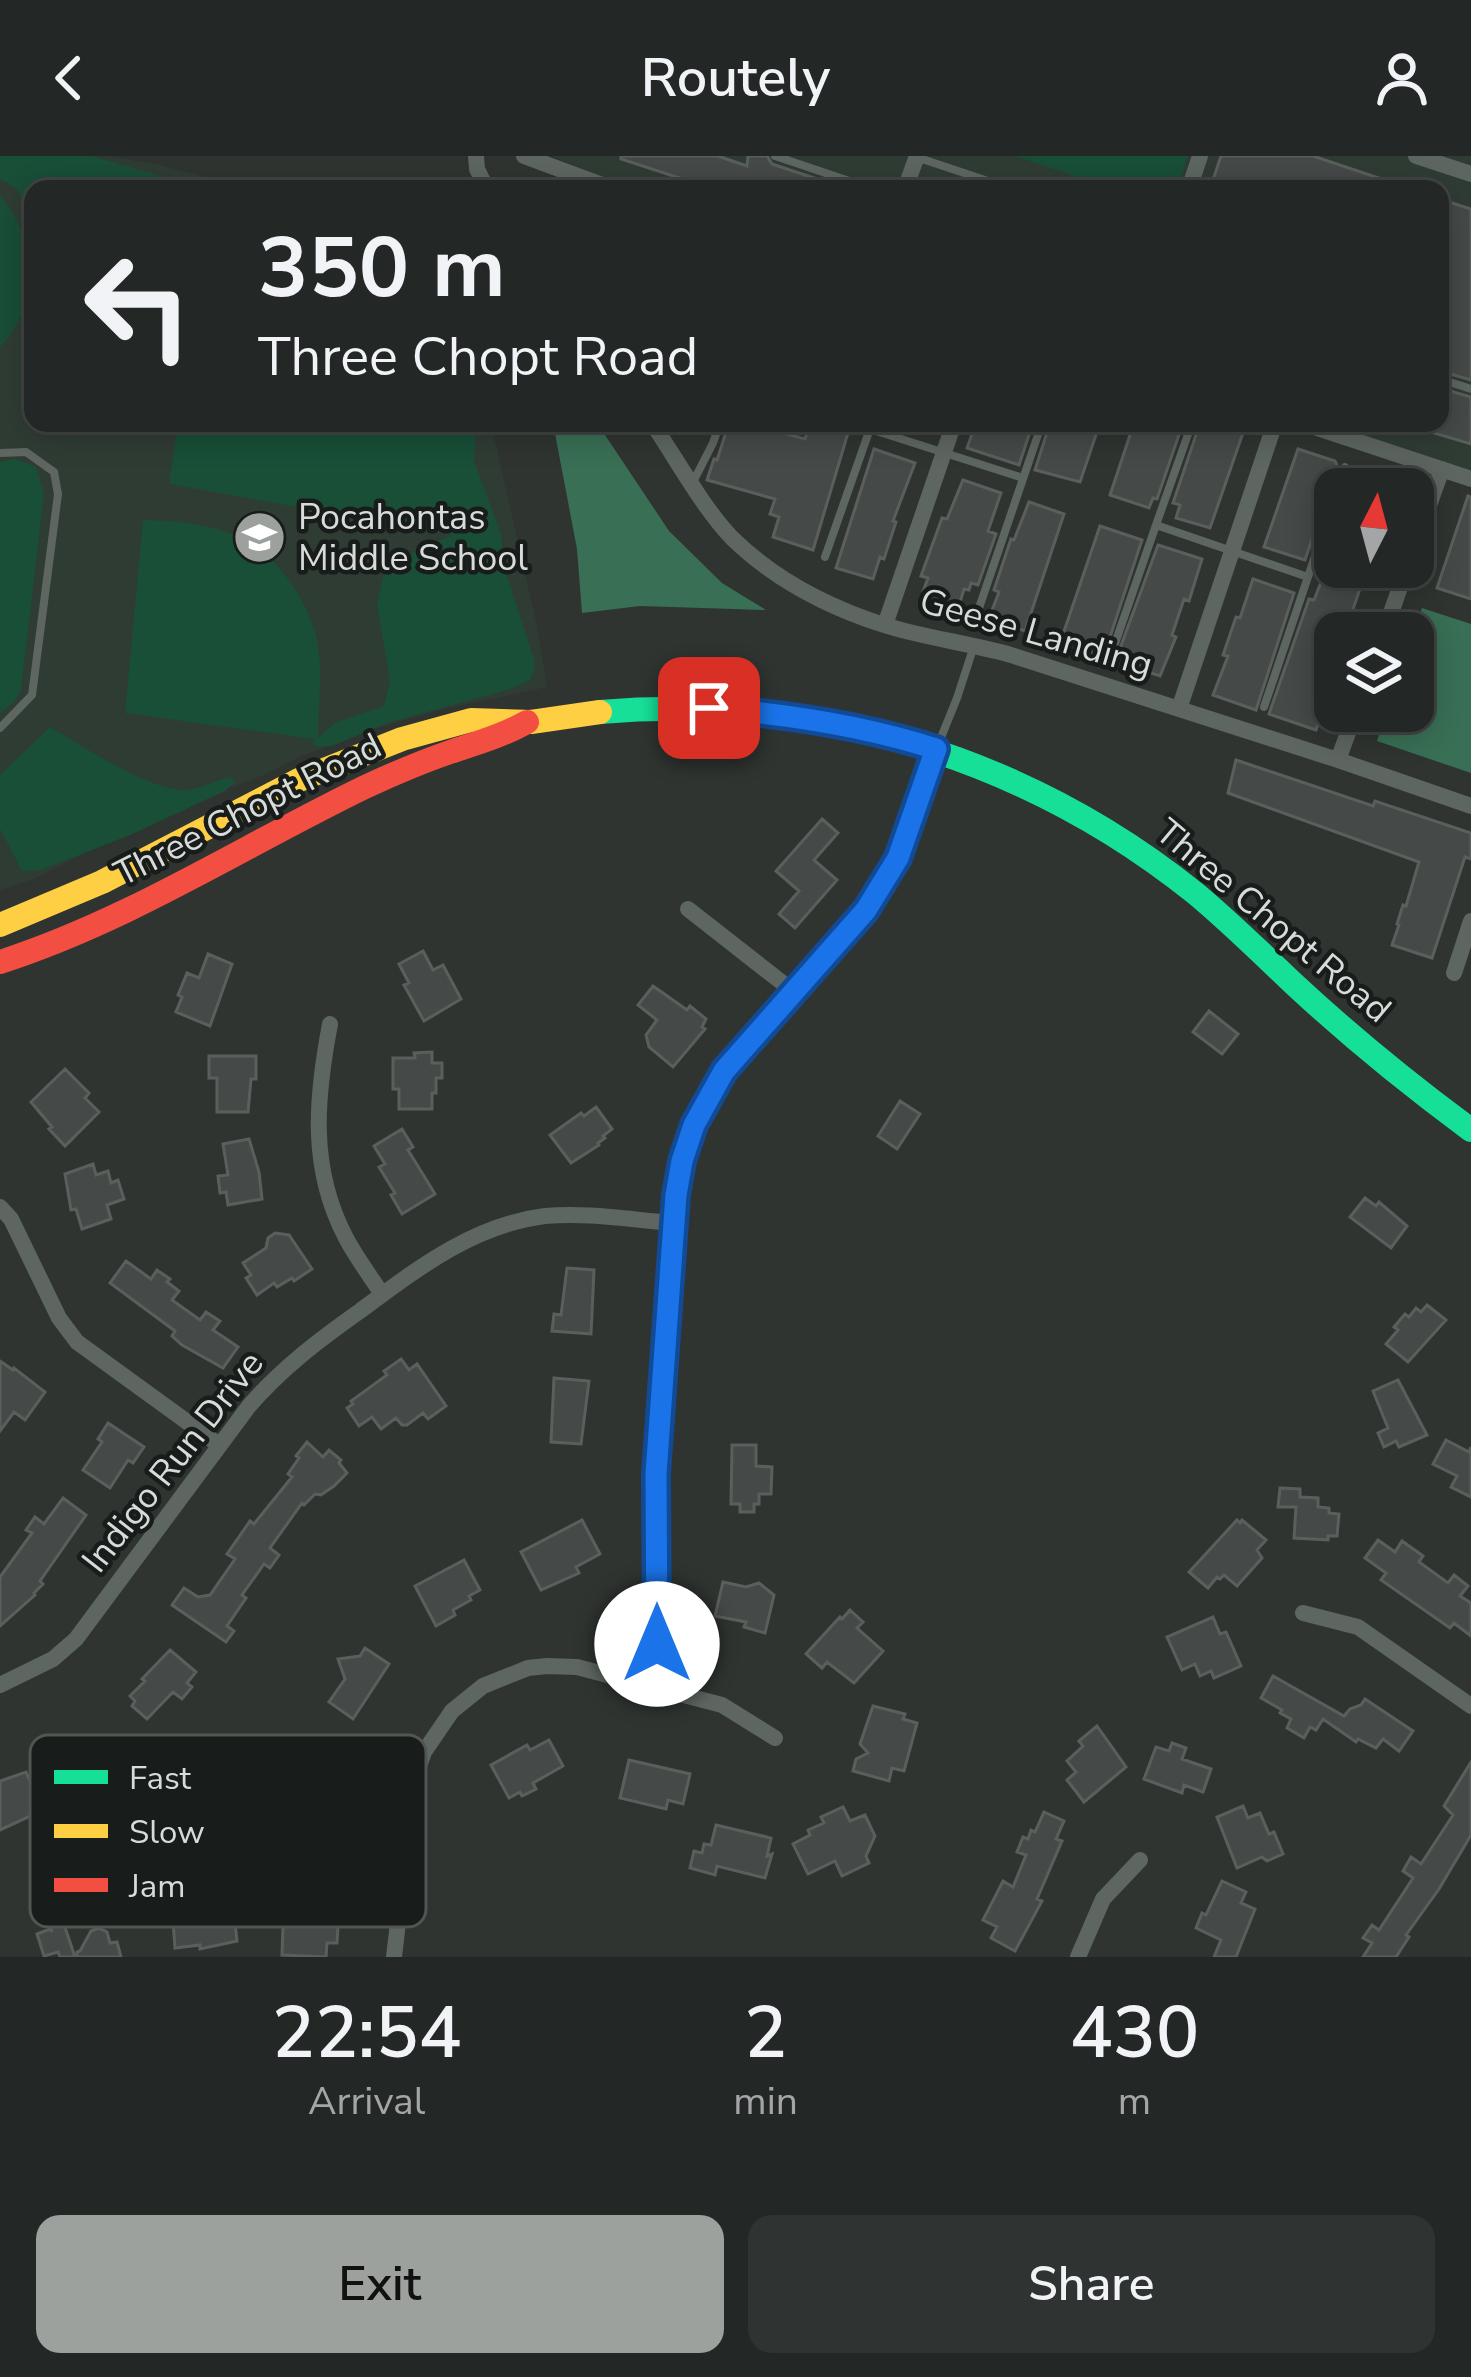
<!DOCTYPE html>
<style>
body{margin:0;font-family:"Nunito Sans",sans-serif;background:#2f3332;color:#f1f3f6;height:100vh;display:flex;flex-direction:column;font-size:45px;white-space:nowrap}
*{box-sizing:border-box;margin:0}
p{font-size:39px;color:#a3a5a7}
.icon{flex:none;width:66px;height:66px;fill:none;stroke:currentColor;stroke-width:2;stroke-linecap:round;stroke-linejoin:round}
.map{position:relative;height:1801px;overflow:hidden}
.panel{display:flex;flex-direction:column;background:#232725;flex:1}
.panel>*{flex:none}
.hud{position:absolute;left:24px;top:24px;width:1425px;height:252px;border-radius:24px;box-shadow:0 6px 30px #0003,0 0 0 3px #404442;background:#232725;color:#f1f3f6;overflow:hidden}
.needle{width:78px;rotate:6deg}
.fabs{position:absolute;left:1314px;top:312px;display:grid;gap:24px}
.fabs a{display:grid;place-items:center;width:120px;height:120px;border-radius:24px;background:#232725;box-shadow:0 6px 30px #0003,0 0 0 3px #404442;font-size:60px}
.pin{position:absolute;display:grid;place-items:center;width:102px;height:102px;color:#fff;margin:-51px;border-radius:24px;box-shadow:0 6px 18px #0006}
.me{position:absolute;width:132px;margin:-66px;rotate:0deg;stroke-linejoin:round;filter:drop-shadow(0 0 9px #0008)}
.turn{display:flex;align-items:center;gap:42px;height:252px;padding:0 36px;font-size:54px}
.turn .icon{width:156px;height:156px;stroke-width:2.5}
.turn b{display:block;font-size:84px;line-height:102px}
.eta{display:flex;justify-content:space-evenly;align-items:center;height:204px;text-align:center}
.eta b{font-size:72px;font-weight:600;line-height:84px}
.button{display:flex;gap:24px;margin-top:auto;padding:24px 36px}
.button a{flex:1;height:138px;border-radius:24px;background:#9ca19e;color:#111;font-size:48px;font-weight:600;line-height:138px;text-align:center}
.button a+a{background:#2f3332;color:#f1f3f6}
header{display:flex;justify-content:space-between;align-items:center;height:156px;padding:0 36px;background:#232725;font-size:54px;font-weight:600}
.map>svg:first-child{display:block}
.built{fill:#2f3c34}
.green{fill:#194e37}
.water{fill:#396f55}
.building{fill:#454947;stroke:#5b5f5c;stroke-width:3}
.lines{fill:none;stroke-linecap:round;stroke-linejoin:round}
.lane{stroke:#5e6661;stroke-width:8}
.street{stroke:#5e6661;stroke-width:16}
.fast{stroke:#16e098;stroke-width:24}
.slow{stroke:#ffcf43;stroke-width:24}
.jam{stroke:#f24e42;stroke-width:24}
.route-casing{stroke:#114b97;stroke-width:30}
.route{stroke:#1a73e8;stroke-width:21}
.labels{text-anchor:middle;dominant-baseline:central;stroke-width:9;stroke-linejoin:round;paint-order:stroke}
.poi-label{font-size:36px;fill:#d7dcd9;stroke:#181c1a;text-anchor:start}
.street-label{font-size:36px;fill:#d7dcd9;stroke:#181c1a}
.key{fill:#181c1a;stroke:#515653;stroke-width:3}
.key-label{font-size:33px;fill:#d7dcd9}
</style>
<header><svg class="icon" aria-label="back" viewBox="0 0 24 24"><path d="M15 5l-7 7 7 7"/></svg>Routely<svg class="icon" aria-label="person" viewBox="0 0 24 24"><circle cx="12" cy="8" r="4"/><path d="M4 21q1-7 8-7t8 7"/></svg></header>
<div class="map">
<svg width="1471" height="1801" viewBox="0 0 1471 1801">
<rect width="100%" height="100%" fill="#2f3431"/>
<path class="built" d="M0,0H110L159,9L251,33H33V267H491L537,470L547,531L440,554L366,575L299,601L261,620L171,654L33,723L0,734Z
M552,0H1471V323L1302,267H1440V33H631Z"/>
<path class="green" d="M0,0H92L206,33H33V66L17,33L0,23Z
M1015,0H1188L1177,33H1112Z
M0,39C38,84 41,147 0,191Z
M178,267H476L474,304L501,379L505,414L534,503L535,511L530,524L511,533L390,566L332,590L318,591L312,587L315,583L125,557L143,364C211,366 259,375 297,436C308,454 317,476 319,497C322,526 318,555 318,582L336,566L384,550L390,525L377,448L383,421L403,401L453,379L169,328Z
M15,303L36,311L44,337L21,534L15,545L0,557V306Z
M50,571C85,591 143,631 183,634C199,634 215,624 230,621L235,626L225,635L130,679L41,714L22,715L0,673V619Z"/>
<path class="water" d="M553,267H597L669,375L722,427L766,454L640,450L582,457L577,393Z
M1422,452L1471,468V617L1377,585L1387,555H1413V478Z"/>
<path class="building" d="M621,0H718L747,10L748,0H767L772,8L847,33H713L621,3Z
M1221,0H1313L1403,30V33H1210Z
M1440,43L1471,53V224L1440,215Z
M1440,232L1471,241V288L1411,270L1412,267H1440Z
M729,267H779L776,275L805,283L810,267H851L813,394L773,381L779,361L770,358L775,343L707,324L714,303L717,304Z
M976,267H1033L1019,309L967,292Z
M1050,267H1090L1099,270L1080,326L1035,314Z
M1134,267H1183L1157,343L1153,342L1149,352L1110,339Z
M1200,267H1223L1244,274L1210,372L1176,362L1180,349L1173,347Z
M874,293L915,307L893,365L896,366L884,403L880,401L873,423L836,412Z
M1298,293L1335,305L1337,309L1305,404L1264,391Z
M963,324L1001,337L988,375L996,378L978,429L971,427L969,434L964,433L958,453L921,441L928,422L921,420L942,362L947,363Z
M1468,340L1471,341V443L1437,432Z
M1029,346L1064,358L1025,475L989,462L999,436L994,434L1011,383L1014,384Z
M1335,367V411H1364L1361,420L1364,421L1345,477H1335V516L1316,574L1269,558L1309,443L1314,444L1327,411L1321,409Z
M1100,370L1142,384L1103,502L1060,487Z
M1158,389L1202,403L1189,445L1184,443L1172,479L1176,481L1160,520L1145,515L1143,519L1119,511L1120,508L1115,506Z
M1253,423L1294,437L1256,554L1213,539L1228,500L1223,499L1236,461L1240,462Z
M1236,604L1373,650L1375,645L1471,677V703L1465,701L1432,802L1392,789L1399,769L1397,768L1403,749L1406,750L1419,706L1228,637Z
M822,663L838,677L814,704L837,724L795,772L779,758L799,735L776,715Z
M423,795L433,814L443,809L461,843L424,865L404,829L409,827L399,808Z
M208,798L232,808L210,870L176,856L182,841L178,839L187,817L199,822Z
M653,830L687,854L690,850L706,863L702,871L705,873L673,911L649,891L646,879L657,864L638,849Z
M1209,855L1238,878L1222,898L1193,876Z
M432,896V907H442V922H436V937H432V953H399V933H393V902H415L414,897Z
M209,900H256V923H251L248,956H217V922H209Z
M65,913L89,937L85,942L99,956L65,990L49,973L52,971L31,946Z
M900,945L920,958L897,993L878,980Z
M596,951L612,973L603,980L605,982L598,987L599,989L571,1007L550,979L581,957L584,960Z
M402,973L413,991L408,994L435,1038L402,1058L391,1039L395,1037L379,1011L385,1008L374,990Z
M249,983L259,1016L262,1043L228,1049L226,1036L220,1037L218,1020L228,1019L223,988Z
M93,1008L96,1019L108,1015L111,1027L118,1024L124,1043L107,1049L111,1063L82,1073L76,1053L71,1054L65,1018Z
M1365,1042L1376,1050L1379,1046L1407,1070L1391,1092L1350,1061Z
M275,1077L289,1079L312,1113L294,1125L292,1122L277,1131L274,1127L257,1139L246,1122L251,1119L243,1107L266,1092L268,1082Z
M126,1105L151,1123L157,1114L170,1123L167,1126L179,1135L172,1144L200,1164L206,1156L220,1165L213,1174L238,1191L223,1212L182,1189L172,1180L175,1175L110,1127Z
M567,1112L594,1114L591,1178L552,1175L554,1158L561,1159Z
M1427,1149L1446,1164L1408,1206L1386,1188L1398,1174L1394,1171L1405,1158L1409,1161L1416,1152L1421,1156Z
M401,1203L409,1214L417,1208L446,1250L428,1263L423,1257L407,1269H402L396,1262L381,1273L372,1261L359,1270L347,1252L353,1248L351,1245L387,1219L384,1215Z
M0,1205L13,1214L14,1212L45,1236L25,1264L14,1256L0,1275Z
M554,1222L589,1225L581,1288L551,1286Z
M1398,1224L1427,1279L1399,1291L1396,1285L1384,1291L1378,1277L1388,1272L1373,1235Z
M108,1267L144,1291L133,1307L128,1304L110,1332L83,1314L102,1286L98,1283Z
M1446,1284L1469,1296L1471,1291V1341L1451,1331L1457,1320L1433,1308Z
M307,1286L323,1301L329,1294L341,1304L339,1307L347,1317L334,1330L321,1339L315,1338L304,1349L302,1347L270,1392L279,1399L270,1412L264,1408L242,1439L246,1442L227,1470L234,1475L226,1486L172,1449L184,1432L198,1441L210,1439L235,1403L227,1398L250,1365L254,1368L292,1321L288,1318L299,1302L296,1300Z
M732,1289H756V1310L772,1311L771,1338H759V1348H754V1356H740V1348H731Z
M1280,1332L1300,1333V1341L1318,1342V1351L1329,1352V1357L1339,1358L1337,1380H1328V1384L1294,1382L1296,1351H1278Z
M63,1342L86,1359L40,1425L43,1428L34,1437L35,1439L0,1470V1421L32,1377L26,1374L35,1361L44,1368Z
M582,1364L600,1398L576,1411L579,1417L541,1434L521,1396Z
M1237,1364L1240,1367L1242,1364L1266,1384L1257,1394L1262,1402L1237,1430L1224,1419L1220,1423L1217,1421L1208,1432L1189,1416Z
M1378,1384L1395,1396L1402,1385L1423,1400L1419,1406L1448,1427L1454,1419L1468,1430L1460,1440L1471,1447V1480L1454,1467L1450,1472L1381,1424L1386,1417L1365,1402Z
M464,1404L480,1434L469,1440L471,1444L453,1454L455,1459L436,1470L415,1430Z
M723,1426L746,1431L759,1427L774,1439L765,1477L744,1471L746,1466L715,1460Z
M850,1454L863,1466L857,1472L883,1495L854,1527L827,1506L822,1512L806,1498L840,1461L842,1463Z
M1213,1461L1220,1478L1226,1476L1241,1510L1214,1522L1211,1515L1200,1520L1195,1508L1182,1514L1167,1481Z
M365,1492L389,1508L353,1563L329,1546L345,1523L338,1503L360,1500Z
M170,1494L196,1516L187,1527L192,1531L182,1543L173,1536L147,1563L132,1550L135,1545L130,1540L145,1525L142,1523Z
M1273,1520L1344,1560L1350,1553L1361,1549L1365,1543L1413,1575L1399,1595L1383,1583L1376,1592L1358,1583L1356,1586L1323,1563L1316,1574L1310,1571L1304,1582L1287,1572L1291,1563L1280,1557L1282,1554L1261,1542Z
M873,1550L905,1558L903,1563L917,1567L904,1615L892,1612L889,1625L853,1615L856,1603L868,1597L860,1588Z
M1097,1570L1126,1611L1084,1646L1067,1624L1076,1616L1067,1605L1083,1590L1079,1585Z
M549,1584L563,1610L533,1627L536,1633L522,1640L520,1636L509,1642L491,1609L527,1589L530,1594Z
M1172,1587L1186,1592L1182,1603L1211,1613L1203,1636L1184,1629L1182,1637L1144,1623L1156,1591L1169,1595Z
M629,1604L690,1618L683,1648L668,1644L666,1653L620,1642Z
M1471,1606V1679L1439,1733L1406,1779L1409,1781L1396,1801H1363L1372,1787L1363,1782L1372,1769L1379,1774L1413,1722L1403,1715L1411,1701L1421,1708L1453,1659L1444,1650Z
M26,1616L43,1654L0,1674V1625Z
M1243,1650L1248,1662L1260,1657L1269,1678L1274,1676L1283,1698L1267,1705L1262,1701L1237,1712L1217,1661Z
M843,1651L850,1665L865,1659L875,1680L866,1700L869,1707L842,1720L835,1705L808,1718L793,1688L810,1679L808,1674L824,1667L821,1661Z
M1044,1656L1064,1665L1056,1683L1062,1685L1037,1743L1042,1745L1015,1795L991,1782L997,1771L983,1764L1003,1725L1013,1731L1026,1699L1017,1696L1023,1681L1028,1683L1031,1674L1035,1676Z
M716,1669L771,1682L767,1700L772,1698L765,1722L717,1710L715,1719L690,1712L694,1695L702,1697L704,1688L711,1689Z
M1222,1725L1246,1736L1241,1747L1255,1753L1236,1801H1214L1221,1784L1196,1772L1202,1757L1206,1759Z
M191,1750V1753L206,1751L207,1761L234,1758L237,1785L200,1793V1789L175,1792L172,1752Z
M316,1750L334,1751L333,1770H338L337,1787H327L326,1801L282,1799L283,1770H293V1759L316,1760Z
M60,1757L72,1792L75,1801H60L58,1796L44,1800L37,1778L50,1773L52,1776L48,1761Z
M99,1772L107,1776L110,1787L117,1786L121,1801H77V1796L80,1795L91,1775Z"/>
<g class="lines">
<path class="lane" d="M775,0L873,33
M916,1L1012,33
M1440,223L1471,233
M1192,267L1156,369L1308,421
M870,273L1023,322
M0,297L26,296L54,316L58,338L32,539L0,572
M693,326L713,287L720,267
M1338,333L1345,311
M825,401L872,267
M979,452L1042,267
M1111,499L1156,369
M1264,551L1335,341
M938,589L957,542L974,490"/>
<path class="street" d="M476,0L477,13L487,33
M524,0L613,33
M1416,0L1471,18
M905,33L917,0
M1189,33L1200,0
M652,267C676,302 703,352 732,382C774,423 828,451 884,469C925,482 969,487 1011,499L1338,604L1471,650
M1302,267L1471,323
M1413,394L1442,313
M885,469L954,267
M1384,477L1407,411
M1179,553L1275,267
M1338,604L1356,555
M688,753L794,836
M1454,817L1471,765
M330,868C316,942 309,1012 346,1082C356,1101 370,1120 382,1138
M0,1051L11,1063L59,1162L77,1186L219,1289
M1303,1457L1358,1471L1471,1550
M0,1529L53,1503L76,1483L249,1250C282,1212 319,1184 360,1155C417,1113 473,1069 545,1060C587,1056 632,1064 674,1067
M394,1801L413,1638L419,1610L424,1596L452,1555L483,1530L528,1512L547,1510L577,1511L722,1549L775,1582
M1078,1801L1103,1743L1140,1704"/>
<path class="fast" d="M600,556C814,537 1027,602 1195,737C1230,766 1262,798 1295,829C1351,881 1410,929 1471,974
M657,1531L656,1319L674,1067L682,1005L694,969L712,936"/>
<path class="slow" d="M0,769L102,726L299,624L402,583L471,564L531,566L600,556"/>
<path class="jam" d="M0,806C130,764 243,690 365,631C393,618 421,606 450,596C477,587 502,580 527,566
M712,936L724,915L866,754L898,702L936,593"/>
</g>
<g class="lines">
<defs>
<path id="route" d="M657,1488L656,1318L676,1039L682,1005L694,969L724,915L866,754L898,702L936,593C862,569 787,558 709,552"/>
</defs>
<use href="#route" class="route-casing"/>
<use href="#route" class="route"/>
</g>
<defs>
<symbol id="school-disc" viewBox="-11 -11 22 22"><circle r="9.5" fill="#9ca19e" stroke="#181c1a"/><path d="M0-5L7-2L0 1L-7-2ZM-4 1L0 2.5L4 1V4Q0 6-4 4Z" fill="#fff"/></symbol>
</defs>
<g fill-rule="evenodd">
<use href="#school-disc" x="230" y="352" width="59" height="59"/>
</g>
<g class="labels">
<g class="poi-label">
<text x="298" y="361">Pocahontas<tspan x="298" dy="41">Middle School</tspan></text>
</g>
<g class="street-label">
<text transform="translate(1036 477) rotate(16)">Geese Landing</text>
<text transform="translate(248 654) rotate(-27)">Three Chopt Road</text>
<text transform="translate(1273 765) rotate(40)">Three Chopt Road</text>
<text transform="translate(173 1306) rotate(-52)">Indigo Run Drive</text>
</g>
</g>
<rect x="30" y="1579" width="396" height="192" rx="18" class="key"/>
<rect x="54" y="1614" width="54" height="14" fill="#16e098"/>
<rect x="54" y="1668" width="54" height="14" fill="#ffcf43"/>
<rect x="54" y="1722" width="54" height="14" fill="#f24e42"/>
<g class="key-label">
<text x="129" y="1633">Fast</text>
<text x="129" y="1687">Slow</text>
<text x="129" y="1741">Jam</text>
</g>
</svg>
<div class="fabs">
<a><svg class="needle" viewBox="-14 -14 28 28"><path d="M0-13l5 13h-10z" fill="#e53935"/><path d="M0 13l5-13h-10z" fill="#a3a5a7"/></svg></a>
<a><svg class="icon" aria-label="layers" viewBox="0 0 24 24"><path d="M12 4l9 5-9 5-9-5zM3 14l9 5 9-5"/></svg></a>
</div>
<div class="pin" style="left:709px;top:552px;background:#d93025"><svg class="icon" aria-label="arrive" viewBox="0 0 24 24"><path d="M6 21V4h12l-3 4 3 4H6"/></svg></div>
<svg class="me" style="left:657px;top:1488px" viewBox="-20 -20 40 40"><circle r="19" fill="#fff"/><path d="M0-13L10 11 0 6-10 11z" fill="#1a73e8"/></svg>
<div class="hud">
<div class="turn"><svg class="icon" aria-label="left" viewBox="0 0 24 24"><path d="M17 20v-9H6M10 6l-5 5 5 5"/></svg><div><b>350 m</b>Three Chopt Road</div></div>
</div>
</div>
<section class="panel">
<div class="eta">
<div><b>22:54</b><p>Arrival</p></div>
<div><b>2</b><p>min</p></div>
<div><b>430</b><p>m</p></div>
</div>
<div class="button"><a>Exit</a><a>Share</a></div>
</section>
